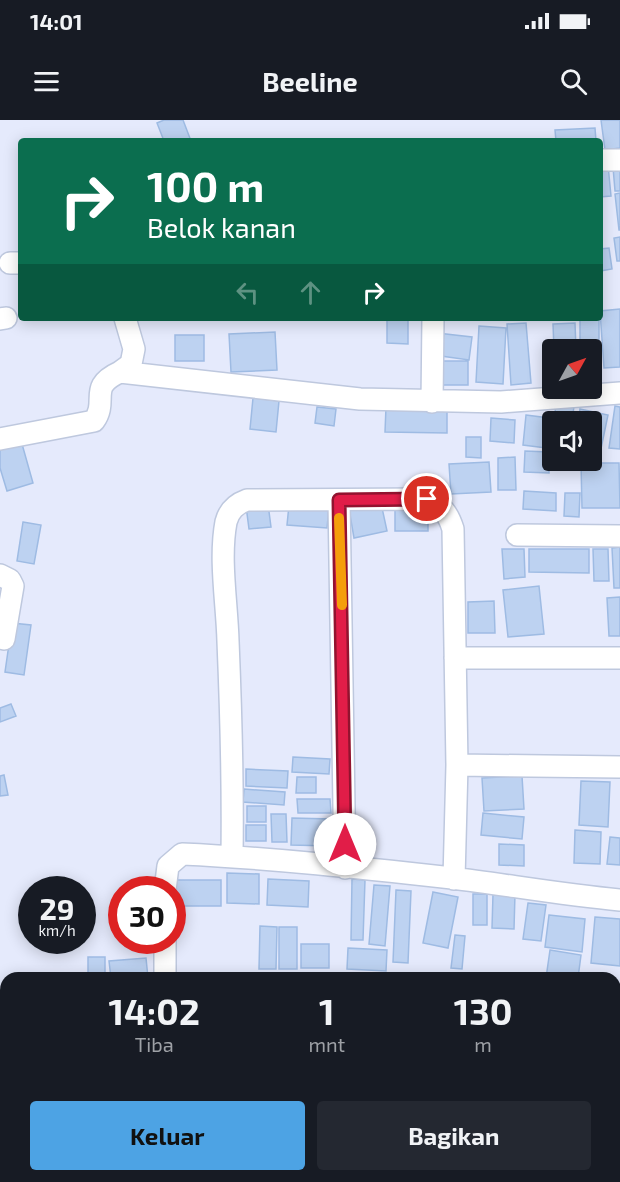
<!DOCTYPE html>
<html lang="id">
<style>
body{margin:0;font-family:"Exo 2",sans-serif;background:#242831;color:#f1f3f6;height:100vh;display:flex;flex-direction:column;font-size:22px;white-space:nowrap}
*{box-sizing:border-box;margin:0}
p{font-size:20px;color:#9ea1a6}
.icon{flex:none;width:33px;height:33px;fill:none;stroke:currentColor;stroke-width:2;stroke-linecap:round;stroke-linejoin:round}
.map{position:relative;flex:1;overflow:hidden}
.side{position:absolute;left:0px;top:852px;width:621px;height:210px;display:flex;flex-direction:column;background:#171b24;border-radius:18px 18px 0 0;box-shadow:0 3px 15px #0003}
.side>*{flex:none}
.top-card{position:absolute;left:18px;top:18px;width:585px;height:183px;border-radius:6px;box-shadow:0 3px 15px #0003;background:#0b6e4f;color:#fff;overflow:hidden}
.needle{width:39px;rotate:50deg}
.controls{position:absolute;left:542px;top:219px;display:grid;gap:12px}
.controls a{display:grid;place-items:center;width:60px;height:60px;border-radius:6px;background:#171b24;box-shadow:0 3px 15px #0003;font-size:30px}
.speed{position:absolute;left:18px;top:756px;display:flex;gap:12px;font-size:30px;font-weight:700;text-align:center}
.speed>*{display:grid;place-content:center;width:78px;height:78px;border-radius:50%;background:#171b24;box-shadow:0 3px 15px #0003;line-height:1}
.speed small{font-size:15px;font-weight:400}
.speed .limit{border:9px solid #d22;background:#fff;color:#111}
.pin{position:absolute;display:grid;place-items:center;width:51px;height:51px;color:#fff;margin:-26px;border:3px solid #fff;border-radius:50%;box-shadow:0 2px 6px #0007}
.me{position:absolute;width:66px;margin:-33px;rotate:0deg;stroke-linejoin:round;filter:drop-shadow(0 0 4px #0008)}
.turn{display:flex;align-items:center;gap:21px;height:126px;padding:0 30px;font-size:27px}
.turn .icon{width:78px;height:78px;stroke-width:2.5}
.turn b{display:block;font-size:42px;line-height:51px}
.lanes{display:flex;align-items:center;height:57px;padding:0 30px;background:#0003;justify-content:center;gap:30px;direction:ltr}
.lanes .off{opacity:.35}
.eta{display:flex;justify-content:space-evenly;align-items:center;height:102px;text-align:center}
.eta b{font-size:36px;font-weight:700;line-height:42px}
.primary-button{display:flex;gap:12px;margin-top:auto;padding:12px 30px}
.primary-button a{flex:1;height:69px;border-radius:6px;background:#4da3e4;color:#111;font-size:24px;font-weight:700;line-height:69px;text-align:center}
.primary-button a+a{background:#242831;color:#f1f3f6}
.status{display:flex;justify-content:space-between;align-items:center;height:42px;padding:0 30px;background:#171b24;direction:ltr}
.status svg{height:16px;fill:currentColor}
header{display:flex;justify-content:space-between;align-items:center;height:78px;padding:0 30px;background:#171b24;font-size:27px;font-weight:700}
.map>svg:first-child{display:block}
.building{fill:#bdd2f1;stroke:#9ebbe3;stroke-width:1.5}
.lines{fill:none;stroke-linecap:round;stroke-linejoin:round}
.street-casing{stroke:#bec8de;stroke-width:24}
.street{stroke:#fff;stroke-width:21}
.route-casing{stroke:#92132f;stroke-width:15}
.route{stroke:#e11d48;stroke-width:10}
.slow{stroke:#f59e0b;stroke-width:10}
</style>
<div class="status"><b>14:01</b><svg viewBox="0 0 49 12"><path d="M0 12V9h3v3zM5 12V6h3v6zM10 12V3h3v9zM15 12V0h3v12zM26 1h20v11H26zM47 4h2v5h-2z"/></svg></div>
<header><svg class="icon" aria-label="menu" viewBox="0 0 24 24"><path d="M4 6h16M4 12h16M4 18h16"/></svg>Beeline<svg class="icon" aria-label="search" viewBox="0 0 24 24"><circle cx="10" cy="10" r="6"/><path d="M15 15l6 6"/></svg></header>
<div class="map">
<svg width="620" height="1062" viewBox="0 0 620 1062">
<rect width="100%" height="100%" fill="#e5eafc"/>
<path class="building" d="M164,0H183L191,21H164L157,3Z
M601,0H620V28L605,30Z
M595,8L596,21H556L555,10Z
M608,45L611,76L600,77V46Z
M620,46V71H615L613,47Z
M620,73V110H619L615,74Z
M620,117V141H617L614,118Z
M609,128L612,149L600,151V129Z
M620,189V247L604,248L600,191Z
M387,198H408V224L387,223Z
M580,198H599V233L580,230Z
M526,203L531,263L511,265L507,204Z
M575,203L576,230H554L553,204Z
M479,206L506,208L503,264L476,262Z
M275,212L277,250L231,252L229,214Z
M437,213L472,217L469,240L434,235Z
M175,215H204V241H175Z
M440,241H468V265H440Z
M253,278L279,281L276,312L250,309Z
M556,284L574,286L572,302H554Z
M615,286L620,287V329L609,328Z
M317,287L336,289L334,306L315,303Z
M386,287L447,288V313L385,312Z
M580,289L608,295L599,338L591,336V302H578Z
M526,295L549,298L546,328L523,325Z
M491,298L515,300L514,323L490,321Z
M466,317H481V338L466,337Z
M22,324L33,363L7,371L0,348V330Z
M525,331L549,332V353L524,352Z
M515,337L516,370H498V338Z
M489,342L491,372L451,374L449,344Z
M581,343H619L620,388H582Z
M524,371L556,373V391L523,389Z
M565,373H580L579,397L564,396Z
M381,383L387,411L354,418L349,389Z
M268,384L271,407L249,409L246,386Z
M289,385L329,388L327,408L287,405Z
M395,385H428V411H395Z
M23,402L41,405L34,444L17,441Z
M620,427V468H614L612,428Z
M502,429H524L525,457L504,459Z
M529,429H589V453L529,452Z
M593,429H608L609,461H594Z
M539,466L544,514L508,517L503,470Z
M620,477V516H609L607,478Z
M494,481L495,513H468V482Z
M12,503L31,505L24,555L5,552Z
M11,584L16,596L0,602V588Z
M293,637L330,639L329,654L292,652Z
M246,649L288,651L287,668L246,666Z
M4,655L8,675L0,676V656Z
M522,656L524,689L484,691L482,658Z
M297,657H316V673H296Z
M581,661L610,662L608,707L579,705Z
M244,669L285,672L284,685L243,682Z
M297,679H330L331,693H298Z
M247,686H266V702H247Z
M483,693L524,697L522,719L481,715Z
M271,694H286L287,722H272Z
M292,698L331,699L330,726L291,725Z
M246,705H266V721H246Z
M575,710L601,712L600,744L574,743Z
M610,717L620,718V745L607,744Z
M499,724L524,725V746L499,745Z
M227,753L259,754V784L227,783Z
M268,759L309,761L308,787L267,785Z
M352,759L365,760L363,820H351Z
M171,760H221V786H172Z
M374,765L390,766L385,826L369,824Z
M396,770L411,771L408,843L393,842Z
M433,772L458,777L448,828L423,823Z
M473,774H487V805H473Z
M493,774H515L514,809L492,808Z
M528,783L546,785L541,821L523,819Z
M549,795L585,799L582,832L545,827Z
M595,797L620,799V846L591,843Z
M260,806L277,807L276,849H259Z
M279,807H297V849H279Z
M455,815L465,816L462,849L451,848Z
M301,824H329V848H301Z
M348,828L387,830L386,851L347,849Z
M550,830L581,835L578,858H546Z
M88,837H105V858H88Z
M146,838L148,858H111L109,841Z
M348,854H383V858H348Z
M416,854L453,855V858H416Z
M311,855V858H264V856Z
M615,897L620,898L619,928H615Z
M615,935H620V954L615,953Z
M615,957L620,958V984L615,983Z
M615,998H620V1044H615Z
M181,1056H205V1062H181Z
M235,1056H278L277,1062H235Z
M353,1056H382V1062H353Z
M402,1056H436V1062H402Z
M449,1056H577V1062H449Z"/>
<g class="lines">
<defs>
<path id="street" d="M600,40H620
M10,143H21
M125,198L134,229L131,244L120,252L360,279L501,282L620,273
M0,199L6,198
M432,282L433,198
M0,319L94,301C109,280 87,267 120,252
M339,380L345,748
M517,415L620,416
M0,455L10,460L13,466L4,519
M455,538H620
M457,645L620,647
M232,736C233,664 231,593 228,521C227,483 219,439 226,402C229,390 236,384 247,380L427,379C442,386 448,393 453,409L457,645L454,759
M165,770L168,746L182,734C272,738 362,748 452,758C508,765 564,775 620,780
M165,820V858
M582,1056L594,1062"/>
</defs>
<use href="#street" class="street-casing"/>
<use href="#street" class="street"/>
</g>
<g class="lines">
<defs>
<path id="route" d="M345,724L339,380L427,379"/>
</defs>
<use href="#route" class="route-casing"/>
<use href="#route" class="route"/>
<path class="slow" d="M339,398L342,485"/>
</g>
</svg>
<div class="controls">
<a><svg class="needle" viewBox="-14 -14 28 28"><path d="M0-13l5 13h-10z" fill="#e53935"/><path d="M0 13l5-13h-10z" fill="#9ea1a6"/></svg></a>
<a><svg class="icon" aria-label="sound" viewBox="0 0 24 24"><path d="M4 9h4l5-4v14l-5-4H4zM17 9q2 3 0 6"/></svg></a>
</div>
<div class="speed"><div>29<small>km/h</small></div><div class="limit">30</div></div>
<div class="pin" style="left:427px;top:379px;background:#d93025"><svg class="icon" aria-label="arrive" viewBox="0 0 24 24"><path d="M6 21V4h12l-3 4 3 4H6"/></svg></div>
<svg class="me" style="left:345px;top:724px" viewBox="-20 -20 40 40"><circle r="19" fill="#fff"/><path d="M0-13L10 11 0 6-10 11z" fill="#e11d48"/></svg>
<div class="top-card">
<div class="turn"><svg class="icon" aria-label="right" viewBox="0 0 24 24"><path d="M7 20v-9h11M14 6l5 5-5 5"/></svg><div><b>100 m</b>Belok kanan</div></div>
<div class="lanes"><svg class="icon off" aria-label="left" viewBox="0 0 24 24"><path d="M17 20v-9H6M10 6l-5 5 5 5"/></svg><svg class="icon off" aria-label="ahead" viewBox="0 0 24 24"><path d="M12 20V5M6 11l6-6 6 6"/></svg><svg class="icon" aria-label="right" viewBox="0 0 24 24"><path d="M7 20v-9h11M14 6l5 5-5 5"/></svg></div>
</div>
<section class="side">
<div class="eta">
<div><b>14:02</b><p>Tiba</p></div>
<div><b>1</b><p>mnt</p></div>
<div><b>130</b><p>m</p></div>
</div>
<div class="primary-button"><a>Keluar</a><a>Bagikan</a></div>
</section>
</div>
